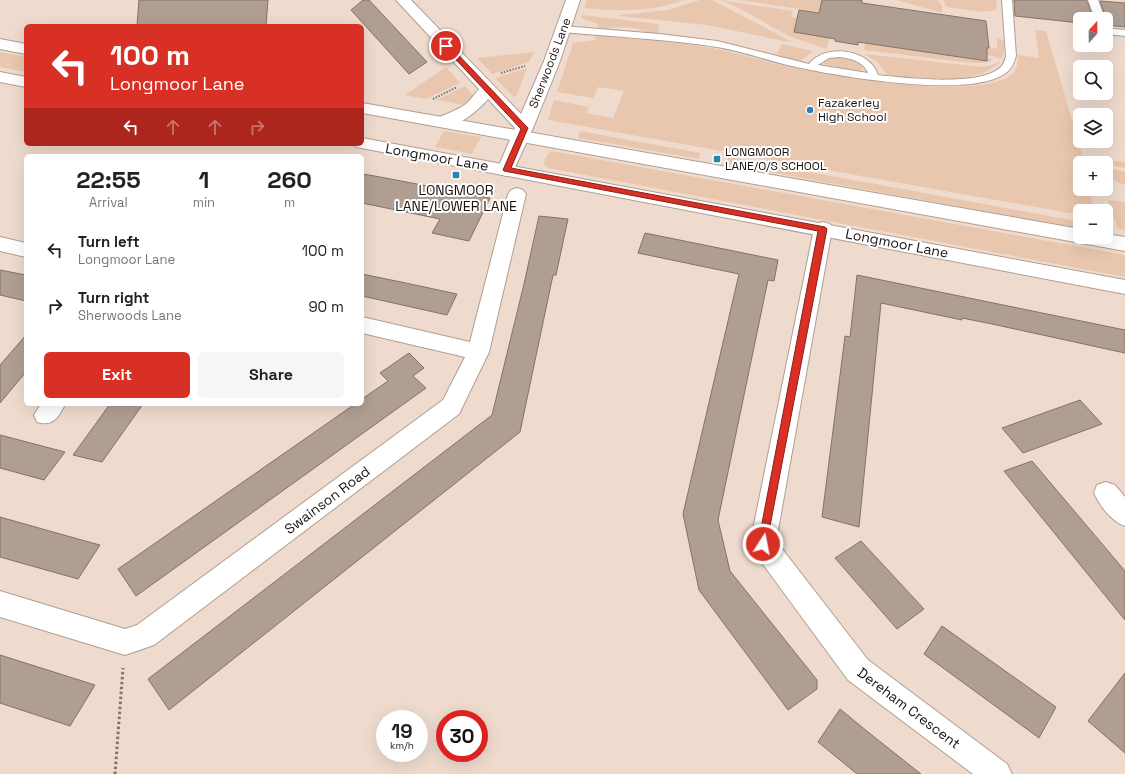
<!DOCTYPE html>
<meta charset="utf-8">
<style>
body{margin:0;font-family:"Space Grotesk",sans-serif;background:#f6f6f6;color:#222;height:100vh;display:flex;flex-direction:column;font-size:15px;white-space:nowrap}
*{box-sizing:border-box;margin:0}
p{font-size:13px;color:#767676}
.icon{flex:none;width:22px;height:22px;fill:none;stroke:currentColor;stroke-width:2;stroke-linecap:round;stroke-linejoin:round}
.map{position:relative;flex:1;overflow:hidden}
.side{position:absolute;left:24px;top:154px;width:340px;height:252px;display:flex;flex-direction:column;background:#fff;border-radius:6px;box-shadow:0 4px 16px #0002}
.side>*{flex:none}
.banner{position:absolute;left:24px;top:24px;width:340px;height:122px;border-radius:6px;box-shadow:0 4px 16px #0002;background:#d93025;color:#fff;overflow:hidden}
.needle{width:26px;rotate:21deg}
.buttons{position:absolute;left:1073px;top:12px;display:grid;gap:8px}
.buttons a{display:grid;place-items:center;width:40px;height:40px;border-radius:6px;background:#fff;box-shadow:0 4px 16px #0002;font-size:20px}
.speed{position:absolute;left:376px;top:710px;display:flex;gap:8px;font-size:20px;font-weight:700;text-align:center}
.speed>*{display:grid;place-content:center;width:52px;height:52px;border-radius:50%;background:#fff;box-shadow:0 4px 16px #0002;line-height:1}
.speed small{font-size:10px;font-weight:400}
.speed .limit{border:6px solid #d22;background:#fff;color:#111}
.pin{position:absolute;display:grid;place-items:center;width:34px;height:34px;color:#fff;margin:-17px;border:2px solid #fff;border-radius:50%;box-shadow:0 1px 4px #0007}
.me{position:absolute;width:44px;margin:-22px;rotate:11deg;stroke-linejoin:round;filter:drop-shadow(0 0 3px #0008)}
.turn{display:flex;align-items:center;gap:14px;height:84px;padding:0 20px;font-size:18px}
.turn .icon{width:52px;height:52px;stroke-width:2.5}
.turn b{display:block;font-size:28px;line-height:34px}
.lanes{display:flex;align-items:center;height:38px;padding:0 20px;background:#0003;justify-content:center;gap:20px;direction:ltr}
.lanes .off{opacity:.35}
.eta{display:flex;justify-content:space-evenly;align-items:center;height:68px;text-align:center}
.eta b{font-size:24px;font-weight:800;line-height:28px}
.action{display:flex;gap:8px;margin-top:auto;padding:8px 20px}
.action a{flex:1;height:46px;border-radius:6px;background:#d93025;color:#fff;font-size:16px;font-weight:800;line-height:46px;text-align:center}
.action a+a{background:#f6f6f6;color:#222}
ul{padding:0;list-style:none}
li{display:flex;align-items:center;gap:12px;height:56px;padding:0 20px}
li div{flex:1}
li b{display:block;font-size:15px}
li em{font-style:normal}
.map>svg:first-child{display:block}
.green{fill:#e9c7ae}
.building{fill:#b09e92;stroke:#837266}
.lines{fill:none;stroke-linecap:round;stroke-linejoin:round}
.service-casing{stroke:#b09e92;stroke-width:2}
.minor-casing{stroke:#b09e92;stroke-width:2}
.secondary-casing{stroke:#b09e92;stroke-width:2}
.primary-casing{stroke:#b09e92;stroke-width:2}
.path-far1{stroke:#7f736a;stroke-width:2;stroke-dasharray:1.5 1.5;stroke-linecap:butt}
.path{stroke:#7f736a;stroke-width:3;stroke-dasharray:2.5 2.5;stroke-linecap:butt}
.service{fill:#fff;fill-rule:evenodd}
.minor{fill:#fff;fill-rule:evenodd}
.secondary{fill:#fff;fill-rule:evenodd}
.primary{fill:#fff;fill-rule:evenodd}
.route{fill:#d93025;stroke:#8d1f18}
.poi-dot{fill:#2b82b1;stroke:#fff;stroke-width:1.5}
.labels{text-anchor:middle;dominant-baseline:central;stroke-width:4;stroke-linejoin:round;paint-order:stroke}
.far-street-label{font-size:12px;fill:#19120e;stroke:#fff}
.far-poi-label{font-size:12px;fill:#19120e;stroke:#fff;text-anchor:start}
.street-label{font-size:14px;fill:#19120e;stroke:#fff}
.poi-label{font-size:14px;fill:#19120e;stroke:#fff}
</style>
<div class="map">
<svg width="1125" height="774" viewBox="0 0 1125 774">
<rect width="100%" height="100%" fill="#eedbce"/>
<path class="green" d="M587,0H684C652,12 618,11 584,8Z
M700,0H712L794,43L707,25L620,16V15L668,10Z
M720,0L793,11L791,17L797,18L794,32L829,38L827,49C812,44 797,40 783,33C762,22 743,8 720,0Z
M738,0H822L819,12Z
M897,0H938L942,6V13Z
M943,0H996L997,8L995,10L982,12L947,7Z
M582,15L659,24L658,33C648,35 642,29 633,28C621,26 610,28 598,29V24L581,18Z
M1035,30L1046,31L1083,157L1084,163H1080V189H1089L1094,211H1080V215L548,120L554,100L589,107L586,113L613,118L624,91L598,87L593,98L557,92L573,43L595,40L596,36C634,39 673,41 711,48C741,54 770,63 799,69C838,77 987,103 1014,72C1018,67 1018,61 1018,55L1039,58Z
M997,38L1004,41V51L1002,59L987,55V47L997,49Z
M865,43L986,61L987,58L991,59V61L984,63H973L864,50Z
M782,44L813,51L800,61L778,55L777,53Z
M0,52L26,57V72L0,67Z
M534,52L529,62L492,74L477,58Z
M864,54L982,67L992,65L998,62H1000C978,86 917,79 887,75L877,62Z
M831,58C841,58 857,58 863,68L861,70L857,71L824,64L823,61Z
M446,67L460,83L426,99L405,95Z
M527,68L517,95L514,97L495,78Z
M465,86L474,97L466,105L437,100Z
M444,131L481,137L472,154L435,147Z
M580,131L700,153L699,159L578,138Z
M552,151L1125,255V277L548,168L543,164L548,154Z
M728,157L1071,220L1076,221L1080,225V229L726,164Z
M1095,159L1125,162V168L1110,165L1106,168V163H1097Z
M1113,169L1125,172V185L1111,179L1110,173Z
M1108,200L1125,202V230L1118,229Z"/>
<path class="building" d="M139,0H268L266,26H137Z
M363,0H369L427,62L409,74L351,10Z
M822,0H862V3L986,21L989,48H987V61L858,42V45L835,41V39L794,32L799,10L819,13Z
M1014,0H1087L1093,19H1080V23L1015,16Z
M1100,1L1125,3V27L1106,25V18Z
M362,174L375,176L490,198L469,241L432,233L440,219L362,203Z
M539,216L568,219L556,275H553L520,432L169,710L148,679L492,415L524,284Z
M645,233L778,260L774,281L768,280L718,520L730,571L817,680V689L788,710L699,590L683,514L739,274L638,253Z
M0,270L26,275V301L0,295Z
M362,274L401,282L457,294L447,315L362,296Z
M857,275L1125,330V353L992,324L962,318V320L881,303L859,527L822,517L845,336L850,337Z
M26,335V372L0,403V365Z
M409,353L424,368L413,376L426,388L136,596L118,569L355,404H362V399L388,381L380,373Z
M1080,400L1102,424L1023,453L1002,428Z
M110,404H143L102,462L73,455Z
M0,435L65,452L44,480L0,468Z
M1032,461L1125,571V620L1004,471Z
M0,517L78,539L100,545L78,579L0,557Z
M861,541L924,609L897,629L835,558Z
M942,626L1056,707L1039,738L924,654Z
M0,655L95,685L70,726L0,703Z
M1125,673V753L1088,721Z
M840,709L868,732L921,774H857L818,742Z"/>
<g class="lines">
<defs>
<path id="service" d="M1002,0H1012L1016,56C1014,62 1012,68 1007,72C972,101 831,75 787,65C763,59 741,51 717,47C666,39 614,37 563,32L558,29L563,26L659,34L717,41L809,64C825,43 870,49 878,75C906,78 980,87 1001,67C1004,64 1005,60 1006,56ZM839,57C850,58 864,62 868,73L818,65L829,58Z
M1088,0H1098L1105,19H1095Z
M1106,28L1125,30V36L1106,34Z"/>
<path id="minor" d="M396,0H411L521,114L544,61L566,0H580L560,61L533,128L512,174L506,176L500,174L497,170L515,128Z
M517,188L523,190L526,194L489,352L459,414L154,645L125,655L0,617V591L125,629L137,625L443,400L465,357L362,333V317L470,342L508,194L511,190Z
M823,222L830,224L832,229L776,541L868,660L1007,764L1012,774H973L848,680L754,552L750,544L814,229L816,224Z
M0,237L26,243V257L0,251Z
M41,404H65C59,417 53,427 37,422L34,415Z
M1106,482L1115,485L1125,497V526C1111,521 1100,506 1094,493L1097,485Z"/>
<path id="secondary" d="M487,85L493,87L495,90C484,106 458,131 437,126L435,122L437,118C447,114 457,110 466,104C473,98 478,87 487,85Z"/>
<path id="primary" d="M0,39L26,44V54L0,49Z
M0,72L26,77V87L0,82Z
M362,103L1080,229V237H1106V234L1125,237V251L362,113Z
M362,138L1125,280V294L356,147L354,144H362Z"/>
</defs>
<use href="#service" class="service-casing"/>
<use href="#minor" class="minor-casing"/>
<use href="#secondary" class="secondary-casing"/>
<use href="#primary" class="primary-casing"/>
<path class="path-far1" d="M501,73L525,66
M433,99L457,87"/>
<path class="path" d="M115,774L123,668"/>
<use href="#service" class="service"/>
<use href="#minor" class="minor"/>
<use href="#secondary" class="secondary"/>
<use href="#primary" class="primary"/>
</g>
<path class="route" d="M444,45H449L528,128L511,168L825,227L827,229L766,547L763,548L759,547L758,544L818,231L504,171L503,170L521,129L444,47Z"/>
<g class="poi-dot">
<circle cx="810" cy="110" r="4"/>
<rect x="713" y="155" width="8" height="8" rx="2"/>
<rect x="452" y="171" width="8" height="8" rx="2"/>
</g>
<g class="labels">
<g class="far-street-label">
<text transform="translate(550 63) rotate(-69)">Sherwoods Lane</text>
</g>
<g class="far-poi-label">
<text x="818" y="103">Fazakerley<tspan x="818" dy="14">High School</tspan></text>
<text x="725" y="152">LONGMOOR<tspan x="725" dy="14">LANE/O/S SCHOOL</tspan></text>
</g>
<g class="street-label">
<text transform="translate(437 157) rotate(10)">Longmoor Lane</text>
<text transform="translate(897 243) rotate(11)">Longmoor Lane</text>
<text transform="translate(327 500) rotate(-37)">Swainson Road</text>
<text transform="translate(909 708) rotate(37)">Dereham Crescent</text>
</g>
<g class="poi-label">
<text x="456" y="190">LONGMOOR<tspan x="456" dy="16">LANE/LOWER LANE</tspan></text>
</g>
</g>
</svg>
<div class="buttons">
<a><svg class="needle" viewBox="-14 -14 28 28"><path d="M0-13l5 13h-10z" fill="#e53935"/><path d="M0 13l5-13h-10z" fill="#767676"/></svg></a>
<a><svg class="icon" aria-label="search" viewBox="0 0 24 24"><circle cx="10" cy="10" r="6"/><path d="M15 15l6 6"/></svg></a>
<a><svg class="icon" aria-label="layers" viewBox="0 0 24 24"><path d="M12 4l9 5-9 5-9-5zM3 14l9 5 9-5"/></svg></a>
<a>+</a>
<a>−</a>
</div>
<div class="speed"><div>19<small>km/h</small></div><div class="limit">30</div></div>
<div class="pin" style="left:446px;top:46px;background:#d93025"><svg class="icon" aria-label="arrive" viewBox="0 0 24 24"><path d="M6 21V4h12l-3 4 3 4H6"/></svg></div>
<svg class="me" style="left:763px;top:544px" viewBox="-20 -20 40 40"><circle r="17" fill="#d93025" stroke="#fff" stroke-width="3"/><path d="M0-11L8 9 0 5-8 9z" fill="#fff"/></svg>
<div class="banner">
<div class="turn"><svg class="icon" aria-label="left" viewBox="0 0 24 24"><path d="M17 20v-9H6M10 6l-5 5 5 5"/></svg><div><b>100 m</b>Longmoor Lane</div></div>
<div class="lanes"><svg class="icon" aria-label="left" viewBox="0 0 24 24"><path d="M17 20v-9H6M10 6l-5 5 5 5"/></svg><svg class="icon off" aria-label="ahead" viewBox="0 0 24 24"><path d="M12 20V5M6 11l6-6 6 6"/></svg><svg class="icon off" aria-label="ahead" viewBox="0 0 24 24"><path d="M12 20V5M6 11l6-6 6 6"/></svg><svg class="icon off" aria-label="right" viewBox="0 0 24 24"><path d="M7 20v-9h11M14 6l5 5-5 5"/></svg></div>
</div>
<section class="side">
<div class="eta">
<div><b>22:55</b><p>Arrival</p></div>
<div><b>1</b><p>min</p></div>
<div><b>260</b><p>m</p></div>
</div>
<ul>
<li><svg class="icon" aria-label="left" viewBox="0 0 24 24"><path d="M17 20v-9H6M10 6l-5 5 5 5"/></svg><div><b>Turn left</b><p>Longmoor Lane</p></div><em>100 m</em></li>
<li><svg class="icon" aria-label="right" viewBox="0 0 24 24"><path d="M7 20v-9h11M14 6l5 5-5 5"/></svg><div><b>Turn right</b><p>Sherwoods Lane</p></div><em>90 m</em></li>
</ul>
<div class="action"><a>Exit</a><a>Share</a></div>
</section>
</div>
